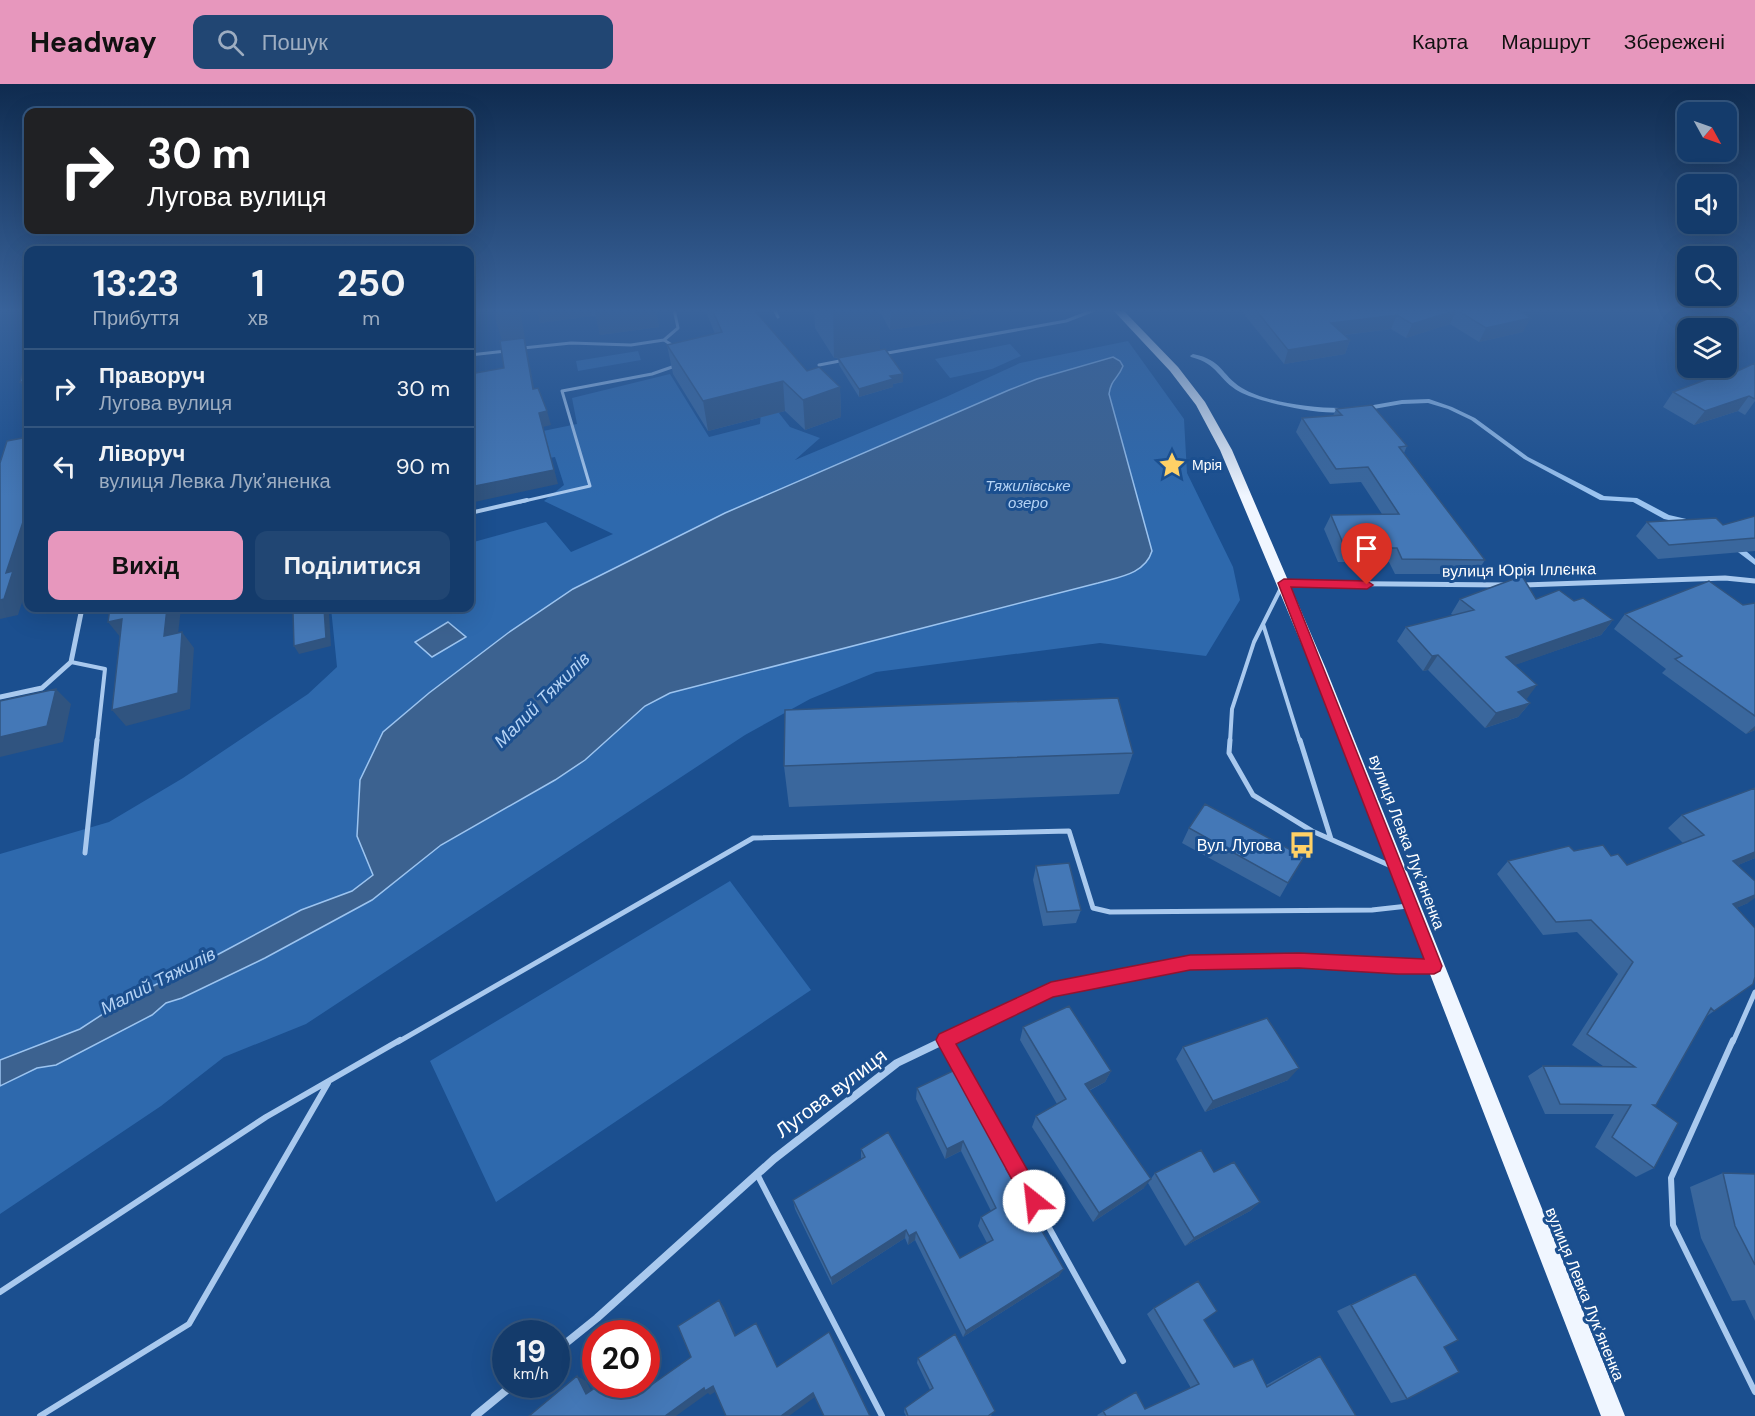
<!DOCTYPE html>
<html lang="uk">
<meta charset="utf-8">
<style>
body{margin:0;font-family:"DM Sans",sans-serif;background:#214673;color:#f1f3f6;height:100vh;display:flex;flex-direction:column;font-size:22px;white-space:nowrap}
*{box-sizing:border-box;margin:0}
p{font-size:20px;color:#9dadc1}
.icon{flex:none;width:33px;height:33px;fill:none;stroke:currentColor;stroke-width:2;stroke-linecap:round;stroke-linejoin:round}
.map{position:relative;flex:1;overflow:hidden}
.details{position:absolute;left:24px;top:162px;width:450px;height:366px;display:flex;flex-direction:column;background:#143b6b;border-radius:12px;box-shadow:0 6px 24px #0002,0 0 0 2px #33557e}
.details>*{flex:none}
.top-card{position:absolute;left:24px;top:24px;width:450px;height:126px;border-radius:12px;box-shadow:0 6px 24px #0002,0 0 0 2px #33557e;background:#202124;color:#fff;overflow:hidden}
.needle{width:39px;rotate:130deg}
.buttons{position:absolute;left:1677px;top:18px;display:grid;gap:12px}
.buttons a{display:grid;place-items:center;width:60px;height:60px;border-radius:12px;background:#143b6b;box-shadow:0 6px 24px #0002,0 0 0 2px #33557e;font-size:30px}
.speed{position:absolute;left:492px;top:1236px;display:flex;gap:12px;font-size:30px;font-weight:700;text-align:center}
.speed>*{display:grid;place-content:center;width:78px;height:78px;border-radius:50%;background:#143b6b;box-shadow:0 6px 24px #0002,0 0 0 2px #33557e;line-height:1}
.speed small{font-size:15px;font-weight:400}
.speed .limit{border:9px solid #d22;background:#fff;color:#111}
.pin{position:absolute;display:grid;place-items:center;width:51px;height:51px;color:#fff;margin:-62px -26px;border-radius:50% 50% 50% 0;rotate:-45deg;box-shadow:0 0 6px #0007}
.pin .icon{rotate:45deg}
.me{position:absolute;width:66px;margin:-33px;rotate:331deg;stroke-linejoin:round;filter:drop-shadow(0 0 4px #0008)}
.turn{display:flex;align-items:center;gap:21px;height:126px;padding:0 24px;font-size:27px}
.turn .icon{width:78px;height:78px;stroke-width:2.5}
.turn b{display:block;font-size:42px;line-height:51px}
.eta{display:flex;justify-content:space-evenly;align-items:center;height:102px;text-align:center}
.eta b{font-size:36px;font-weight:700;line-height:42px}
.action{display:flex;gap:12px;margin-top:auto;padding:12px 24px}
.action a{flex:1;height:69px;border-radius:12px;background:#e797bd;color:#111;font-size:24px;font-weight:700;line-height:69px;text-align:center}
.action a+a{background:#214673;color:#f1f3f6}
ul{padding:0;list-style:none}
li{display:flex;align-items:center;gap:18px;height:78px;padding:0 24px;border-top:2px solid #33557e}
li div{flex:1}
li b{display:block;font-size:22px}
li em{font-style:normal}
header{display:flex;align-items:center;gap:36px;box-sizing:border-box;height:84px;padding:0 30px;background:#e797bd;color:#111}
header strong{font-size:28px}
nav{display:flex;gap:33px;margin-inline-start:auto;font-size:21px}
.search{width:420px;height:54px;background:#214673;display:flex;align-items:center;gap:15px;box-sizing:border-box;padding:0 21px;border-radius:12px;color:#9dadc1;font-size:22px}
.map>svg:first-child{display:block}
.green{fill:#2e69ad}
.water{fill:#3c6290;stroke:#9cc4f0;stroke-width:1.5}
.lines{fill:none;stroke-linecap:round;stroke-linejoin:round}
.stream{fill:#9cc4f0;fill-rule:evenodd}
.service-far3{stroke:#a9c9ee;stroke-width:3}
.service-far2{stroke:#a9c9ee;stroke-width:4}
.service-far1{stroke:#a9c9ee;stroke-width:5}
.service{stroke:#a9c9ee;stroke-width:6}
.minor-far2{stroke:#a9c9ee;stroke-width:5}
.minor-far1{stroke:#a9c9ee;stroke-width:7}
.minor{stroke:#a9c9ee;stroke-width:8}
.primary{fill:#f0f6ff;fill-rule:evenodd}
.wall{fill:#3a679d}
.shaded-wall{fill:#305480}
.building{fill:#4478b7;stroke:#305480;stroke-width:1.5}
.route{fill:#e11d48;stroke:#92132f;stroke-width:1.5}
.labels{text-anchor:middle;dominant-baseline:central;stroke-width:6;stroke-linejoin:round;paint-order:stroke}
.far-poi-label{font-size:14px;fill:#fff;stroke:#1b4f8f;text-anchor:start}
.far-water-label{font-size:15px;font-style:italic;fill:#b5d3f5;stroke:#1b4f8f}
.street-label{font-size:16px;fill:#fff;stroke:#1b4f8f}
.poi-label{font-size:16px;fill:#fff;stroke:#1b4f8f;text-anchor:end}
.water-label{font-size:18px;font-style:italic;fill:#b5d3f5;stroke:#1b4f8f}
.near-street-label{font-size:20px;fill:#fff;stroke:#1b4f8f}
</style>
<header>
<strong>Headway</strong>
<div class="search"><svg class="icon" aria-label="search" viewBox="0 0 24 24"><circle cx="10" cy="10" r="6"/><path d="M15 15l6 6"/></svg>Пошук</div>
<nav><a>Карта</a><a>Маршрут</a><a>Збережені</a></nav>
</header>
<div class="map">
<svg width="1755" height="1332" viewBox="0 0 1755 1332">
<rect width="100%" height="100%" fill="#1b4f8f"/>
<path class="green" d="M1128,257L1184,335L1187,389L1233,483L1240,516L1206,572L1100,559L876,588L810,615L745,651L306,940L224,973L161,1022L0,1130V770L109,738L183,694L308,610L337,583L331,524H470V459L546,438L571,468L613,450L544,417L564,401L555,373L470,388V362L577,340L572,314L670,290L709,353L760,340L761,328L775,324L790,343L820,354L795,376L946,313L1020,279Z
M1010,260L1021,272L992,285L950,294L935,275Z
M638,267L641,276L578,287L576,277Z
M730,797L811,906L496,1118L430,977Z"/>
<path class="water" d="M1113,273L1120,277L1123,282C1118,295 1111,295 1109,310L1152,467C1145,490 1119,493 1098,499L670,609L645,622L585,676L555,696L441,761L372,816L265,874L182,914L166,919L152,931L56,981L37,984L0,1002V976L80,945L126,915L217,871L301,826L352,807L373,791L357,752L360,696L383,648L429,609L508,549L573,505L725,429L1009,306L1037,295Z
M448,538L466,553L432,573L415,558Z"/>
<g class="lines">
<path class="stream" d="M1193,270C1223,276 1220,290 1242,304C1267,319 1317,325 1346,324L1349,326C1332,335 1258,318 1240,308C1218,296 1219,280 1191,273L1190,272Z
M1429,315L1452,323L1475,334L1528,373L1604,412L1637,414L1669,431L1695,437L1696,439L1692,441L1664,435L1633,418L1600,416L1524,375L1471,336L1448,325L1428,319L1402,320L1362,327L1359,325L1362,323L1402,316Z
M1730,458H1736L1755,475V481L1730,462Z"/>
<path class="service-far3" d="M674,225L678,244L664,256L675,263
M774,225L778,233
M523,264L571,259L631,261L664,256
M882,270L1066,237L1097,225
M470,271L506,267
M819,281L845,276
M520,418L590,402L562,307L652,290L675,282"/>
<path class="service-far2" d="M470,429L527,416
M1263,540L1300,658
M71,578L105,585L97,658
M1230,658L1232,625L1254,558L1281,504"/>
<path class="service-far1" d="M1230,656L1229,669L1253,711L1312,747L1391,782
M1300,656L1331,755
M85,769L97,656
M398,958L753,754L1069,747L1093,824L1110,828L1372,826L1408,822
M1733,958L1755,908"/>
<path class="service" d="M945,956L1123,1277
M1733,956L1671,1094L1673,1141L1755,1308
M757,1090L882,1332
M0,1208L266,1033L400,956
M40,1332L189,1240L328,999"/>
<path class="minor-far2" d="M1284,499L1505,501
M1521,501L1725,494L1755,497
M0,613L42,604L71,578L82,524"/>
<path class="minor-far1" d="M942,958L1051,906L1190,878L1299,876L1434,882"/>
<path class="minor" d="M556,1267L597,1234L774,1075L897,979L945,956
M475,1332L514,1300"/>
<path class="primary" d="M1112,225H1122L1178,283L1205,318L1232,366L1326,585L1625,1332H1601L1312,585L1220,366L1196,321L1170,287Z"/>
</g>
<path class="wall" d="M537,225H656L659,243L600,251L596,233L592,232L540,239Z
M705,225H754L756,228L807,287L840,303L841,333L805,346L785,327L708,347L673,290L667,261L715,250Z
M814,225H1007L971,231V234L890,246L880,228V266L903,298L893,300V303L859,313L839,281L838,274H834L815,244Z
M1240,225H1517L1523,248L1479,258L1450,240L1406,254L1391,245L1345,251L1350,256L1345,270L1284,280Z
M1755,279V317L1745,331L1738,327L1694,341L1663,323L1673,308L1738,287Z
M1336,325L1407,362L1404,369L1485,476L1476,490H1395L1389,478H1338L1324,445L1331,431L1382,430L1361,398L1330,400L1296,348L1302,334L1333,332Z
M1755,432V467L1658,475L1636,452L1647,438L1723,441Z
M1460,515H1536L1574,517L1613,536L1601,551L1514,581L1526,615L1530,619L1518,633L1485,644L1428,586L1423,587L1397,557L1406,543L1453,531L1451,530Z
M1755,519V646L1746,650L1662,589L1666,585L1614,545L1625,530L1743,521Z
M1133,669L1119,710L789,723L784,682Z
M1755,705V774L1738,781L1748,819L1736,824L1714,927L1707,932L1656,1021L1654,1022V1084L1636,1093L1595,1063L1614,1030H1545L1528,992L1543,982H1603L1572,961L1618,890L1577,848L1543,851L1497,790L1508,777L1611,772L1627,781L1683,759L1668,744L1682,731Z
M1189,744L1288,799L1280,813L1182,759Z
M1036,782L1081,826L1076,839L1043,842L1033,796Z
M1023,943L1111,987L1105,998L1089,1007L1144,1104L1093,1138L1032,1043L1036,1032L1057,1020L1020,956Z
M1183,963L1288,996L1205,1028L1176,975Z
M917,1004L1008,1088L1059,1192L963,1253L915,1156L908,1161L905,1154L832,1201L795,1125L793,1116L861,1075V1065L960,1174L987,1159L978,1142L981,1133L991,1127L961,1067L945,1075L916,1015Z
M1214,1088L1260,1118L1250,1127L1185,1162L1148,1099L1155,1089Z
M1723,1089L1755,1090V1237L1745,1216L1732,1217L1701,1154L1690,1103Z
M1415,1190L1444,1263L1407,1315L1391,1319L1337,1227Z
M1154,1224L1204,1236L1234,1283L1266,1301L1309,1277L1320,1272L1356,1332H1098L1097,1331L1136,1308L1145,1325L1191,1304L1147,1230Z
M918,1274L992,1331L990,1332H906L904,1328L905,1324L930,1306L917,1279Z"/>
<path class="shaded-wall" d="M492,225H520L526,261L537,319L504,263Z
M537,225H591L592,232L540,239Z
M594,225H656L659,243L600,251Z
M833,225H880V266L834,274Z
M891,225H1007L971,231V234L890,246Z
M1457,226L1450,240L1406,254L1412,240Z
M1397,231L1391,245L1326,253L1331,239Z
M1531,234L1523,248L1479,258L1486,244Z
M1350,256L1345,270L1284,280L1288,266Z
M903,290V298L893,300V303L859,313V305L890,292Z
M28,297V309L20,298Z
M783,297L785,327L708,347L703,317Z
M840,303L841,333L805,346L803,316Z
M1749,312L1738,327L1694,341L1705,327Z
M547,327L551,341L543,343L558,400L470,419V403L539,329Z
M28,423V480L23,498L27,503L18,531L0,535V516L6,489Z
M106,524H113L135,551L121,554L108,538L116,536Z
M167,524H181L176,568L164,552Z
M324,524H326L329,529L331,562L299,570L294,562Z
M1613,536L1601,551L1495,588L1506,573Z
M182,548L194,564L190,625L126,642L112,626Z
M1438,571L1428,586L1423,587L1432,572Z
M1537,601L1526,616L1518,608Z
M56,605L71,620L63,658L0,673V653Z
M1530,619L1518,633L1485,644L1496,629Z
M1755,642V646L1746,650Z
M1755,768V774L1717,790L1733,777Z
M1755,811V814L1748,819L1716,833L1733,820Z
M1299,984L1288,996L1205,1028L1213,1017Z
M1111,987L1105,998L1080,1011L1085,1000Z
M963,1057L961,1067L945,1075L947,1065Z
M1151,1095L1144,1104L1093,1138L1099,1129Z
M1260,1118L1250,1127L1185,1162L1194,1154Z
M906,1146L905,1154L832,1201L831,1194Z
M916,1148L915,1156L908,1161L909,1152Z
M1064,1185L1059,1192L963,1253L966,1247Z
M719,1216L724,1223L739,1258L735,1252Z
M577,1292L586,1297L595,1314L586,1310Z
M646,1299L651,1311L644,1306L642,1300H646Z
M713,1302L718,1306L710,1311L708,1309L676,1332H665L704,1304Z
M813,1309L815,1313L789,1332H781Z"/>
<path class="building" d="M712,225H754L756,228L807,287L819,283L840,303L803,316L783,297L703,317L667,261L722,248Z
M1255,225H1517L1531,234L1486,244L1457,226L1412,240L1397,231L1331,239L1350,256L1288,266Z
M524,254L533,305L538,304L547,327L539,329L554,386L470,403V290L504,284L500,257Z
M885,265L903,290L890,292L893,295L859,305L838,274Z
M28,271V297L20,298Z
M1755,279V315L1749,312L1705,327L1673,308L1734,285L1738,287Z
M1372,321L1407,362L1399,363L1485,476L1402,475L1397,464H1345L1331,431L1399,430L1368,383L1336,385L1302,334L1342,331L1336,325Z
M28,353V423L6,489L13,487L4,515L0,516V379L7,357Z
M1755,432V454L1669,461L1647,438L1716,434L1723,441Z
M1522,492L1536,515L1559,506L1574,517L1583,514L1613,536L1506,573L1537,601L1518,608L1530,619L1496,629L1438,571L1432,572L1406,543L1474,526L1460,515Z
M1709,497L1743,521L1755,519V632L1675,575L1682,572L1625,530Z
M110,524H167L164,552L182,548L178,609L112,626L122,535L108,538Z
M315,524H324L326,554L294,562L293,529Z
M56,605L47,642L0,653V617Z
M1118,614L1133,669L784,682L785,626Z
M1755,704V768L1733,777L1755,797V811L1733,820L1755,844V893L1753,900L1714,927L1711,924L1656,1021H1653L1678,1039L1654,1084L1612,1053L1631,1021L1560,1020L1543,982L1635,983L1587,950L1633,878L1591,836L1556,838L1508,777L1569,762L1574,767L1603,761L1611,772L1618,770L1627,781L1704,751L1682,731Z
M1205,720L1304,773L1288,799L1189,744Z
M1069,779L1081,826L1047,828L1036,782Z
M1069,922L1111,987L1085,1000L1151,1095L1099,1129L1036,1032L1066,1015L1023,943Z
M1267,934L1299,984L1213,1017L1183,963Z
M957,985L1010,1083L1006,1085L1064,1185L966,1247L916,1148L909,1152L906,1146L831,1194L793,1116L865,1073L861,1065L888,1048L960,1174L993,1156L981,1133L996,1124L963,1057L947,1065L917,1004Z
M1201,1066L1214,1088L1234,1078L1260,1118L1194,1154L1155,1089Z
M1723,1089L1755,1090V1181L1735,1142Z
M1415,1190L1458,1256L1444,1263L1459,1288L1407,1315L1351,1221Z
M1198,1197L1217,1227L1204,1236L1234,1283L1253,1275L1267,1303L1320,1272L1356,1332H1106L1103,1327L1136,1308L1145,1325L1199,1300L1154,1224Z
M719,1216L735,1252L756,1239L777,1283L829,1248L870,1332H824L813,1309L781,1332H726L713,1302L705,1307L704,1304L665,1332H529L577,1292L586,1310L601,1300H642L644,1306L691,1273L678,1242Z
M955,1250L995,1327L988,1332H908L905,1324L933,1304L918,1274Z"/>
<linearGradient id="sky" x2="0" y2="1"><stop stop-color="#0f2b4f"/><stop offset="0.55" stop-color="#39639b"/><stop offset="1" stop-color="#39639b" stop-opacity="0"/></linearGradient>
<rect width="1755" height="412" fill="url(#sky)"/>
<path class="route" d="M1284,495L1367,497L1373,501L1367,505L1291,503L1442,882L1440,887L1434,890H1398L1299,884L1190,886L1053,913L956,960L1041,1110L1043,1117L1041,1123L1034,1126L1027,1123L939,962L936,956L939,950L1051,898L1190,871L1299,869L1424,875L1278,499Z"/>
<defs>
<symbol id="sight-bare" viewBox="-9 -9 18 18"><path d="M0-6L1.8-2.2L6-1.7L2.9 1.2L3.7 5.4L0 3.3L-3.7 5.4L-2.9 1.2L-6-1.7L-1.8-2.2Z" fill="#ffd166" stroke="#1b4f8f" stroke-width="2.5" paint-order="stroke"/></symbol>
<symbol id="bus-bare" viewBox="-9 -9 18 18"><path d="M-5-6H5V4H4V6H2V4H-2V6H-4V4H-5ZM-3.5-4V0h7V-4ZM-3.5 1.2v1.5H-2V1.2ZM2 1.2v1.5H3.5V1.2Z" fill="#ffd166" stroke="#1b4f8f" stroke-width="2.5" paint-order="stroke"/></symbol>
</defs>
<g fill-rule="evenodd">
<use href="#sight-bare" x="1153" y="362" width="38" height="38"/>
<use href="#bus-bare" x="1283" y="742" width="38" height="38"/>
</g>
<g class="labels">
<g class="far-poi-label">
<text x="1192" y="381">Мрія</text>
</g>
<g class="far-water-label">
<text x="1028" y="402">Тяжилівське<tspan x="1028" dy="17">озеро</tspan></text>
</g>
<g class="street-label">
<text transform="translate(1519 486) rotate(-1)">вулиця Юрія Іллєнка</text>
<text transform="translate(1407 758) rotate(69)">вулиця Левка Лукʼяненка</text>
<text transform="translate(1585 1210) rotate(68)">вулиця Левка Лукʼяненка</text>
</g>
<g class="poi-label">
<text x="1282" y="761">Вул. Лугова</text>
</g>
<g class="water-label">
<text transform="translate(542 616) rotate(-45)">Малий Тяжилів</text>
<text transform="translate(158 897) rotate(-27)">Малий Тяжилів</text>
</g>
<g class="near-street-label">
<text transform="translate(831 1009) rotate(-37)">Лугова вулиця</text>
</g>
</g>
</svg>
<div class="buttons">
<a><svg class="needle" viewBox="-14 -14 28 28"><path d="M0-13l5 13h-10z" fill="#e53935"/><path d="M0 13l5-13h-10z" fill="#9dadc1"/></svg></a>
<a><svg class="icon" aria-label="sound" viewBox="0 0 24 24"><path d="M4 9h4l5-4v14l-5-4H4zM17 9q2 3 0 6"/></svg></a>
<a><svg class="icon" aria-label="search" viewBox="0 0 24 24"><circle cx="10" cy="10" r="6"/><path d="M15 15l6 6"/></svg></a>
<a><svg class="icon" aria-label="layers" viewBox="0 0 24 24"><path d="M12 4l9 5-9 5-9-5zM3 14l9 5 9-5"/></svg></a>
</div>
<div class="speed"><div>19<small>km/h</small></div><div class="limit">20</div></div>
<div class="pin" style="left:1367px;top:501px;background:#d93025"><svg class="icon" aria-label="arrive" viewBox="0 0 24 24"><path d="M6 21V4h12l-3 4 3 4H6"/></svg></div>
<svg class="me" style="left:1034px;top:1117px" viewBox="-20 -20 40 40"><circle r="19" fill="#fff"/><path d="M0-13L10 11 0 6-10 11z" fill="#e11d48"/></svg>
<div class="top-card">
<div class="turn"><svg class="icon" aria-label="right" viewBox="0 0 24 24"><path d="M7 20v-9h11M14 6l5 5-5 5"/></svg><div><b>30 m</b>Лугова вулиця</div></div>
</div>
<section class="details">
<div class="eta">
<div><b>13:23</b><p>Прибуття</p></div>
<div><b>1</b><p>хв</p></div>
<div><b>250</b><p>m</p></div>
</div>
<ul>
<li><svg class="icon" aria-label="right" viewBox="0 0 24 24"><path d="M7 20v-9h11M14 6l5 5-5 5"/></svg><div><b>Праворуч</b><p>Лугова вулиця</p></div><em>30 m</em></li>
<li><svg class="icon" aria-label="left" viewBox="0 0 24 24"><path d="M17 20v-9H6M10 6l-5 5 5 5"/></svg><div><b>Ліворуч</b><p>вулиця Левка Лукʼяненка</p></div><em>90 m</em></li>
</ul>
<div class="action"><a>Вихід</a><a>Поділитися</a></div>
</section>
</div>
